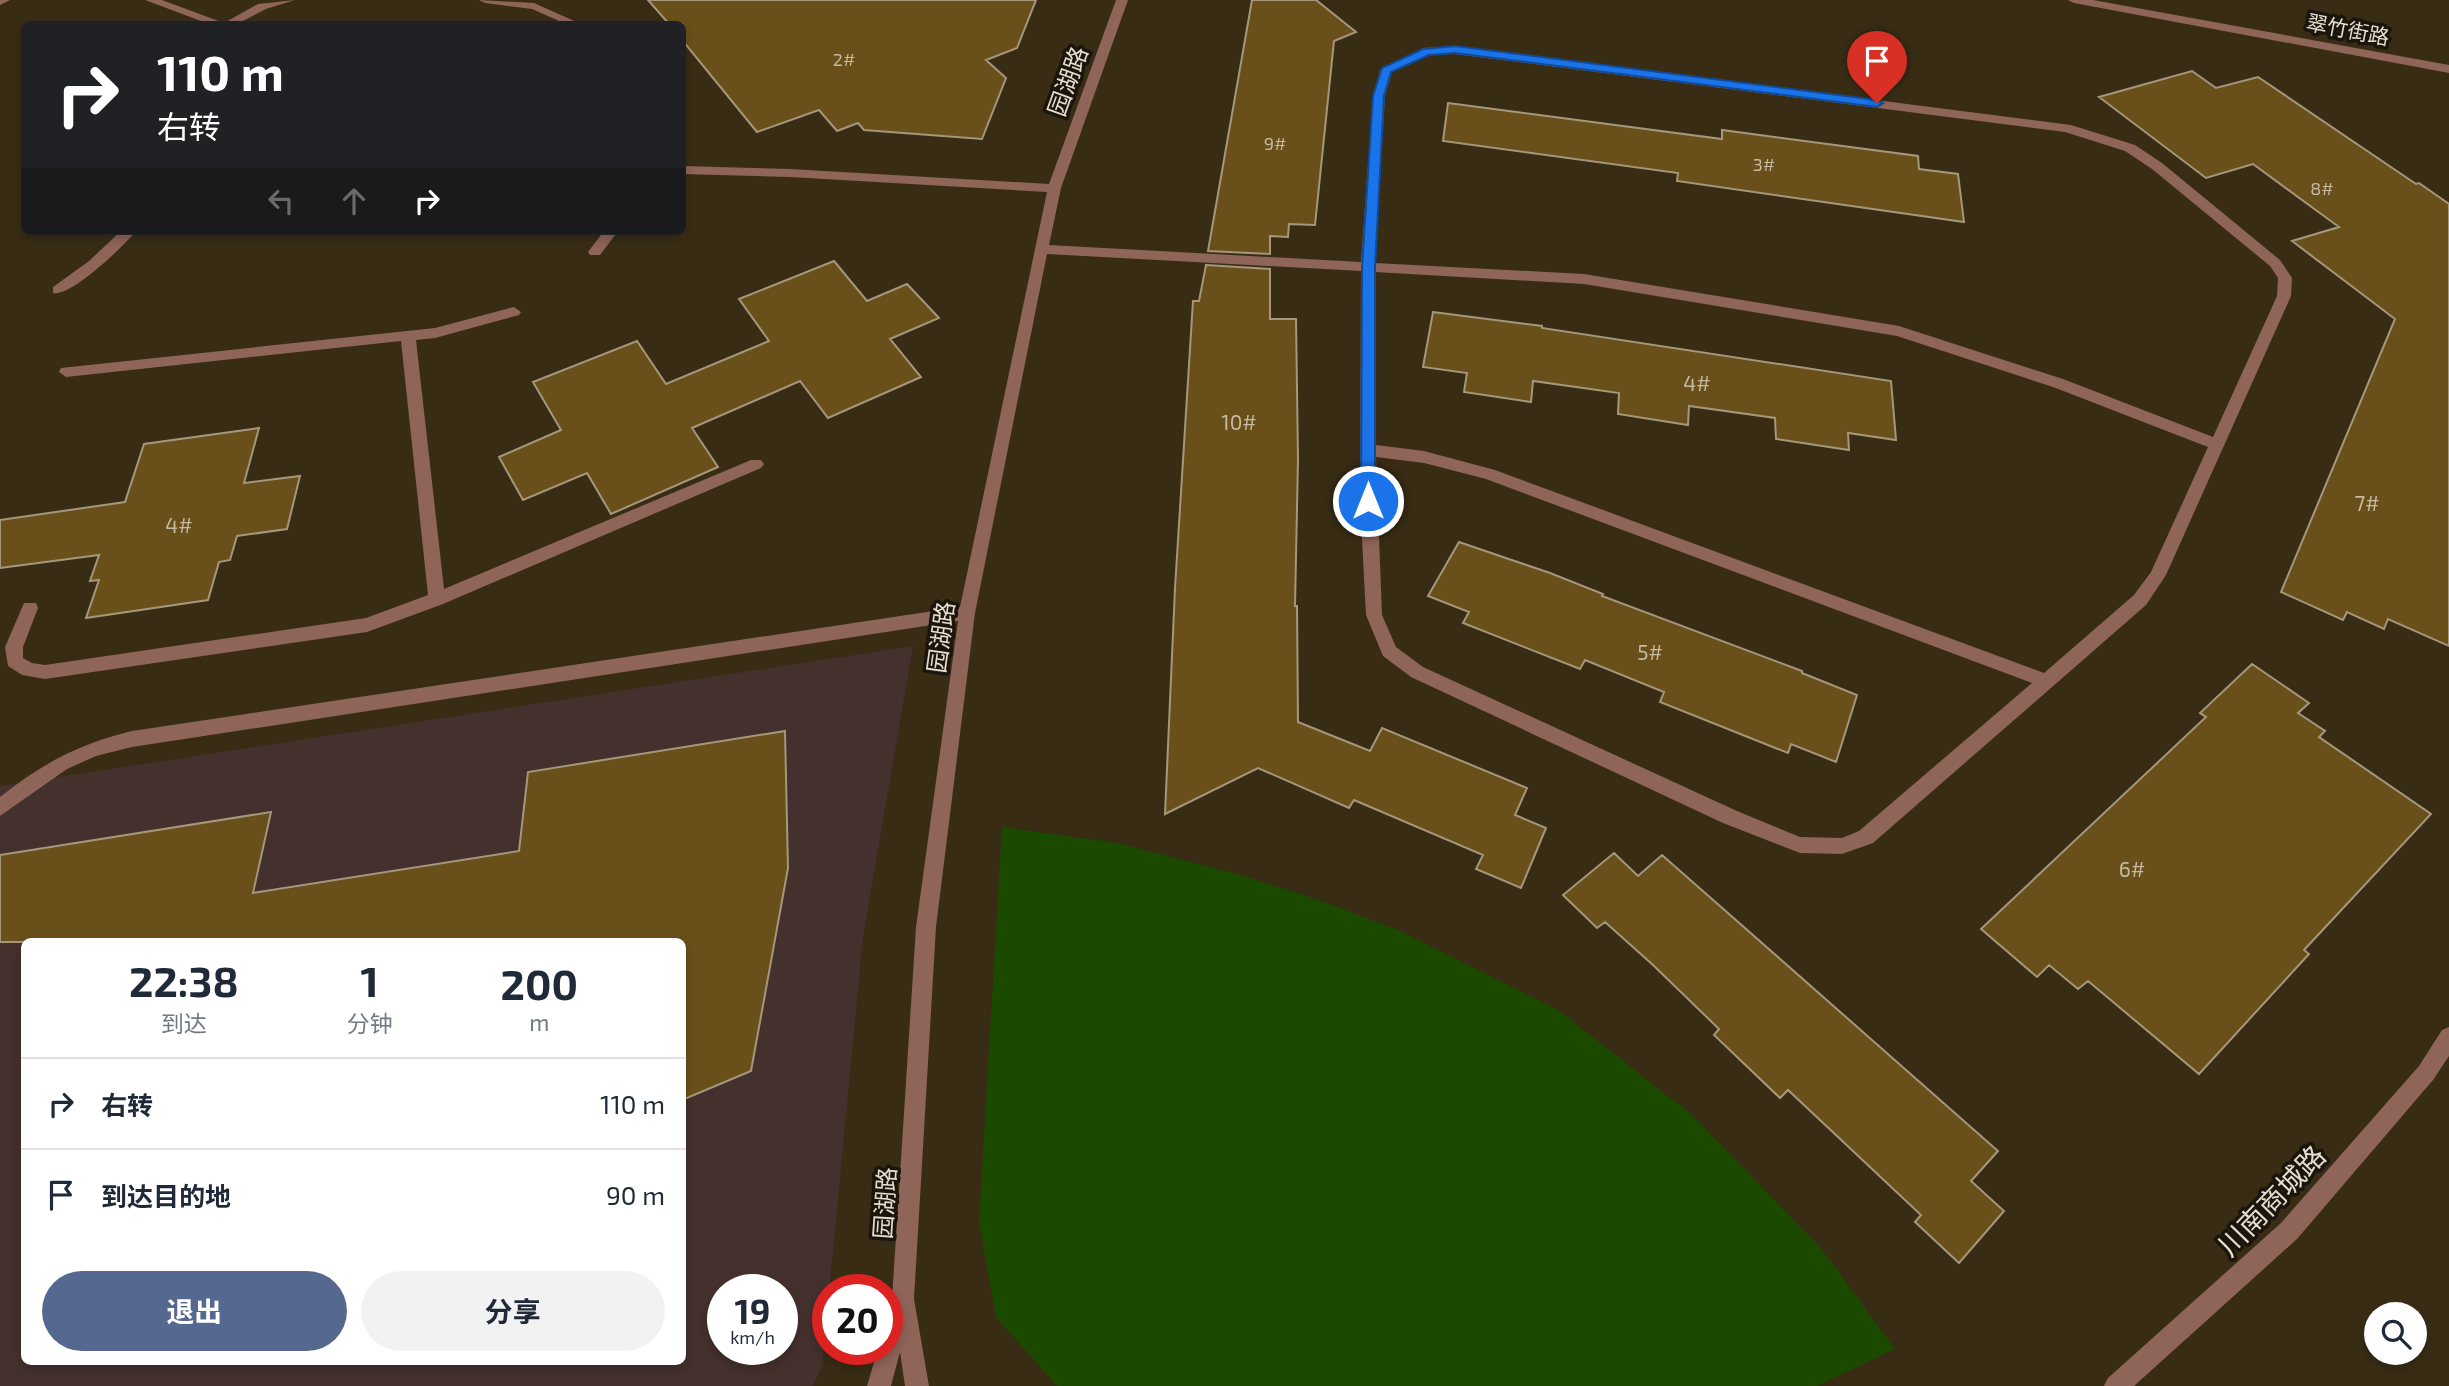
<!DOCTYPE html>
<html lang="zh">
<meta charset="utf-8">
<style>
body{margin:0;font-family:"Exo 2","Noto Sans SC",sans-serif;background:#f2f2f3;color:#1f2937;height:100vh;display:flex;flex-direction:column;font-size:26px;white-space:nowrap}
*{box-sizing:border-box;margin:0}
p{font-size:23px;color:#747a83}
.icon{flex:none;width:38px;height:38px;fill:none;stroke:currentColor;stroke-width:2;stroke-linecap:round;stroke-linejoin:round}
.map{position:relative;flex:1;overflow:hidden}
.side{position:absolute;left:21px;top:938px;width:665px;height:427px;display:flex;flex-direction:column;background:#fff;border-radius:10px;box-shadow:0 4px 10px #0003}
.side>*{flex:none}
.hud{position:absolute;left:21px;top:21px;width:665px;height:214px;border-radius:10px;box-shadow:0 4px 10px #0003;background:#202124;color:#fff;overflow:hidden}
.fabs{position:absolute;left:2364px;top:1302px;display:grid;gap:14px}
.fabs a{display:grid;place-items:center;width:63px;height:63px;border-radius:50%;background:#fff;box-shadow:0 4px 10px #0003;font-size:35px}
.speed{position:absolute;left:707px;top:1274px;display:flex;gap:14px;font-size:35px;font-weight:700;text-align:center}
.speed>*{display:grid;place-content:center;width:91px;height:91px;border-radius:50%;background:#fff;box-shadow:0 4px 10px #0003;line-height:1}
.speed small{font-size:18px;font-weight:400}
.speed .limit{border:10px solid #d22;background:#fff;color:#111}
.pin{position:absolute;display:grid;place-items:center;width:60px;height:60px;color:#fff;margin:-72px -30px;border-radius:50% 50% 50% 0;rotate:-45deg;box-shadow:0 0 7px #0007}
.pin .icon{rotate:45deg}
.me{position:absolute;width:77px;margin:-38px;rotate:0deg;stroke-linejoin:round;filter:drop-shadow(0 0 5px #0008)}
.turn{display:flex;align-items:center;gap:24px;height:147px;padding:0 21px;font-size:32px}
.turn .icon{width:91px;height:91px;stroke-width:2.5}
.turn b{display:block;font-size:49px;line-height:60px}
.lanes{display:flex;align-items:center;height:66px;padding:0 21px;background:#0003;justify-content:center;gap:35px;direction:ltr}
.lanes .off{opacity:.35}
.eta{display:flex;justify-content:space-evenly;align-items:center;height:119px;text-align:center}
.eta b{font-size:42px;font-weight:700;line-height:49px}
.action{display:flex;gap:14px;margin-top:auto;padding:14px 21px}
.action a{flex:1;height:80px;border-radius:42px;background:#556890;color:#fff;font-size:28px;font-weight:700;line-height:80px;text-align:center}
.action a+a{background:#f2f2f3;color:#1f2937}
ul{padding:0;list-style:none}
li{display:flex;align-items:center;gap:21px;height:91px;padding:0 21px;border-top:2px solid #e0e1e3}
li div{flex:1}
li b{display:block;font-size:26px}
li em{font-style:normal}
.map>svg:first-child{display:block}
.commercial{fill:#44302d;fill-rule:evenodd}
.green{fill:#1c4900}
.building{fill:#694f1a;stroke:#a5977c;stroke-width:2}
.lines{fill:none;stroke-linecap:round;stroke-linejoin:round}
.minor{fill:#8f6459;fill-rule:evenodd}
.route{fill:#1a73e8;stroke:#114b97;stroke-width:2}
.labels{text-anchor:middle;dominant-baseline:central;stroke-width:7;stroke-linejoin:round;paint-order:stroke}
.far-number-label{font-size:18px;fill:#c6baa2}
.far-street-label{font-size:21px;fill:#e5ddcf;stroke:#1b150b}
.number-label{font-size:21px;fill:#c6baa2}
.street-label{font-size:24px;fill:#e5ddcf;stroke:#1b150b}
.near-street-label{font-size:28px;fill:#e5ddcf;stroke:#1b150b}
</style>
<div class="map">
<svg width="2449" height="1386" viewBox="0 0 2449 1386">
<rect width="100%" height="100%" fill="#382c15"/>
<path class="commercial" d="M913,646L863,937L822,1366L813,1386H0V786ZM24,942H682V1362H24ZM723,1290H782V1349H723Z"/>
<path class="green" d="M1002,827L1117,843L1230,872L1305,895L1396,929L1558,1010L1691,1114L1821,1248L1895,1349L1817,1386H1057L996,1317L979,1222Z"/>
<path class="building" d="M648,0H1036L1017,48L986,60L1006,78L982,139L864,130L858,123L837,131L819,110L757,132L682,40V24H669Z
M1252,0H1316L1356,32L1334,41L1315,225L1289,224L1288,237L1270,236V254L1208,251Z
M2192,71L2216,88L2258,77L2416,184L2419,183L2449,204V646L2388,619L2384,629L2347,612L2343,620L2281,592L2395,319L2292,241L2339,227L2253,164L2206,178L2099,97Z
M1448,103L1722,139V130L1918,156L1919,169L1958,174L1964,222L1677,181L1678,173L1443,141Z
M834,261L867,301L907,284L939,318L890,339L921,377L828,418L800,381L692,428L718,467L611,514L587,473L523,500L499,457L561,430L533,382L637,341L666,384L769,341L739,299Z
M1206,265L1270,269V319H1296L1298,459L1295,606H1297L1298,722L1370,751L1382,728L1527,788L1515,815L1546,828L1521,888L1476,869L1483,855L1354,800L1349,808L1258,768L1165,814L1175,588L1193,301H1199Z
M1433,312L1542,326V328L1891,381L1896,440L1848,433L1849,450L1776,439L1775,418L1689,406L1688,425L1618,414L1619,393L1533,381L1531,402L1464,392L1467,373L1423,367Z
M259,428L244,483L300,476L287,529L237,536L230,560L219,562L208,600L86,618L99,580L90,581L99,555L0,568V520L125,502L144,444Z
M1459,542L1550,573L1603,594L1602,596L1802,671V673L1857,695L1836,762L1791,744L1788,753L1660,702L1664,692L1585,660L1580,669L1463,623L1469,612L1428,596Z
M2252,664L2309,703L2298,713L2325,731L2319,737L2431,814L2304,950L2309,954L2199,1074L2088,981L2078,989L2049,965L2037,977L1981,929L2206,717L2200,713Z
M785,731L788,868L751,1071L682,1100V942H0V855L271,812L253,893L519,851L528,772Z
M1614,853L1638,876L1662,855L1998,1151L1971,1181L2004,1211L1959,1263L1915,1222L1921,1215L1788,1090L1780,1098L1714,1035L1719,1029L1653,965L1605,922L1597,928L1563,895Z"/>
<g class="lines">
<path class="minor" d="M0,0H10L0,5Z
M145,0H162L224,23L258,4L295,0L266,9L237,24H209Z
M479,0L534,3L581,24H566L532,9L485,3Z
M1116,0H1128L1061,188L1049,245L1361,262L1373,96L1380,70L1423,48L1455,46L2071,125L2135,145L2162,163L2280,260L2292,278L2291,296L2166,575L2146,605L1873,843L1842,854L1800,853L1723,823L1411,677L1383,656L1366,615L1360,501L1361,271L1047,254L975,613L936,927L914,1299L929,1386H905L900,1352L891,1386H867L878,1349H887V1315L892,1299L916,927L958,621L132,747L96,756L67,769L0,816V797C41,764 81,743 132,731L960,607L1047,192L790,177L682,174V166L790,169L1049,184ZM1429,54H1455L2065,132L2125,151L2152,169L2270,266L2278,278L2277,296L2213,437L2063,379L1899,326L1584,274L1375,263L1385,96L1392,72ZM1375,272L1584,284L1897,336L2053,387L2208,447L2151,572L2134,595L2044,673L1495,470L1424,451L1376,445ZM1376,457L1424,463L1486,479L2032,683L1859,831L1842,838L1800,837L1737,811L1423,667L1396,647L1382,615Z
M2068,0H2093L2449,65V73L2074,3Z
M121,231H136C124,246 71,297 53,293V287L89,261Z
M604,231H618L600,255H590L588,252Z
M514,307L521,312L519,315L435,338L416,340L444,589L751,460H761L764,464L761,468L443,604L367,632L45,679L22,675L8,666L5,647L24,603H36L38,608L23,647V658L32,663L45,665L366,618L428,595L401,341L66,377L59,372L61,368L435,328Z
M2449,1027V1056L2433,1080L2297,1239L2134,1386H2104L2108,1378L2281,1223L2419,1066L2442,1030Z"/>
</g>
<path class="route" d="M1455,46L1877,100L1883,103L1877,107L1455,53L1429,55L1391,72L1384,96L1375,268V501L1368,507L1361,501L1362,268L1373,96L1382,68L1423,49Z"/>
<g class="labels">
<g class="far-number-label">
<text x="844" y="59">2#</text>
<text x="1275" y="143">9#</text>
<text x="1764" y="164">3#</text>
<text x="2322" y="188">8#</text>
</g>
<g class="far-street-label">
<text transform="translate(2348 29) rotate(11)">翠竹街路</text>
</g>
<g class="number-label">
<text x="1697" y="382">4#</text>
<text x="1239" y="421">10#</text>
<text x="2367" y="502">7#</text>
<text x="179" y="524">4#</text>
<text x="1650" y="651">5#</text>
<text x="2132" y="868">6#</text>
</g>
<g class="street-label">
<text transform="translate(1067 81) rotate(-70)">园湖路</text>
<text transform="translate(940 637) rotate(-82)">园湖路</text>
<text transform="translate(884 1203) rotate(-86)">园湖路</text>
</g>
<g class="near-street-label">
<text transform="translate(2271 1200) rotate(-46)">川南商城路</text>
</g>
</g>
</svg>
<div class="fabs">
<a><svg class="icon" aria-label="search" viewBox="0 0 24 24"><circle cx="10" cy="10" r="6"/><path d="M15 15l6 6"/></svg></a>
</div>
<div class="speed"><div>19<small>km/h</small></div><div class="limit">20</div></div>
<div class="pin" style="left:1877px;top:103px;background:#d93025"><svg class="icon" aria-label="arrive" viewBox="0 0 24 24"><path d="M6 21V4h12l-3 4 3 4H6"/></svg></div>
<svg class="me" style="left:1368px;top:501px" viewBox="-20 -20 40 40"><circle r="17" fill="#1a73e8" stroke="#fff" stroke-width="3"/><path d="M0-11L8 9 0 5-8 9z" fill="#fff"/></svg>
<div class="hud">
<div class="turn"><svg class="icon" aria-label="right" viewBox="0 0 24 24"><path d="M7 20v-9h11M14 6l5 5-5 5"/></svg><div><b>110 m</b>右转</div></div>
<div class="lanes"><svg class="icon off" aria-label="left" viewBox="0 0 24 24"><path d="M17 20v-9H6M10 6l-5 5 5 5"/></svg><svg class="icon off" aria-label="ahead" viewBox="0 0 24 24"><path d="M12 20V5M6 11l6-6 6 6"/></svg><svg class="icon" aria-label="right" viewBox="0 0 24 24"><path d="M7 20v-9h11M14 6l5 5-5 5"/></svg></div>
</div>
<section class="side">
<div class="eta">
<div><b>22:38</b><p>到达</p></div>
<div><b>1</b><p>分钟</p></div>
<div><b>200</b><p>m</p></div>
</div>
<ul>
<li><svg class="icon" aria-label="right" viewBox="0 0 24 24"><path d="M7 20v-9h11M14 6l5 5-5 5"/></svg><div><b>右转</b></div><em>110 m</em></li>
<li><svg class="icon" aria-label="arrive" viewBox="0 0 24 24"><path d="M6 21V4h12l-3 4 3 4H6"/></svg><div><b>到达目的地</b></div><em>90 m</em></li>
</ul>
<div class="action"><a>退出</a><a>分享</a></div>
</section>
</div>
